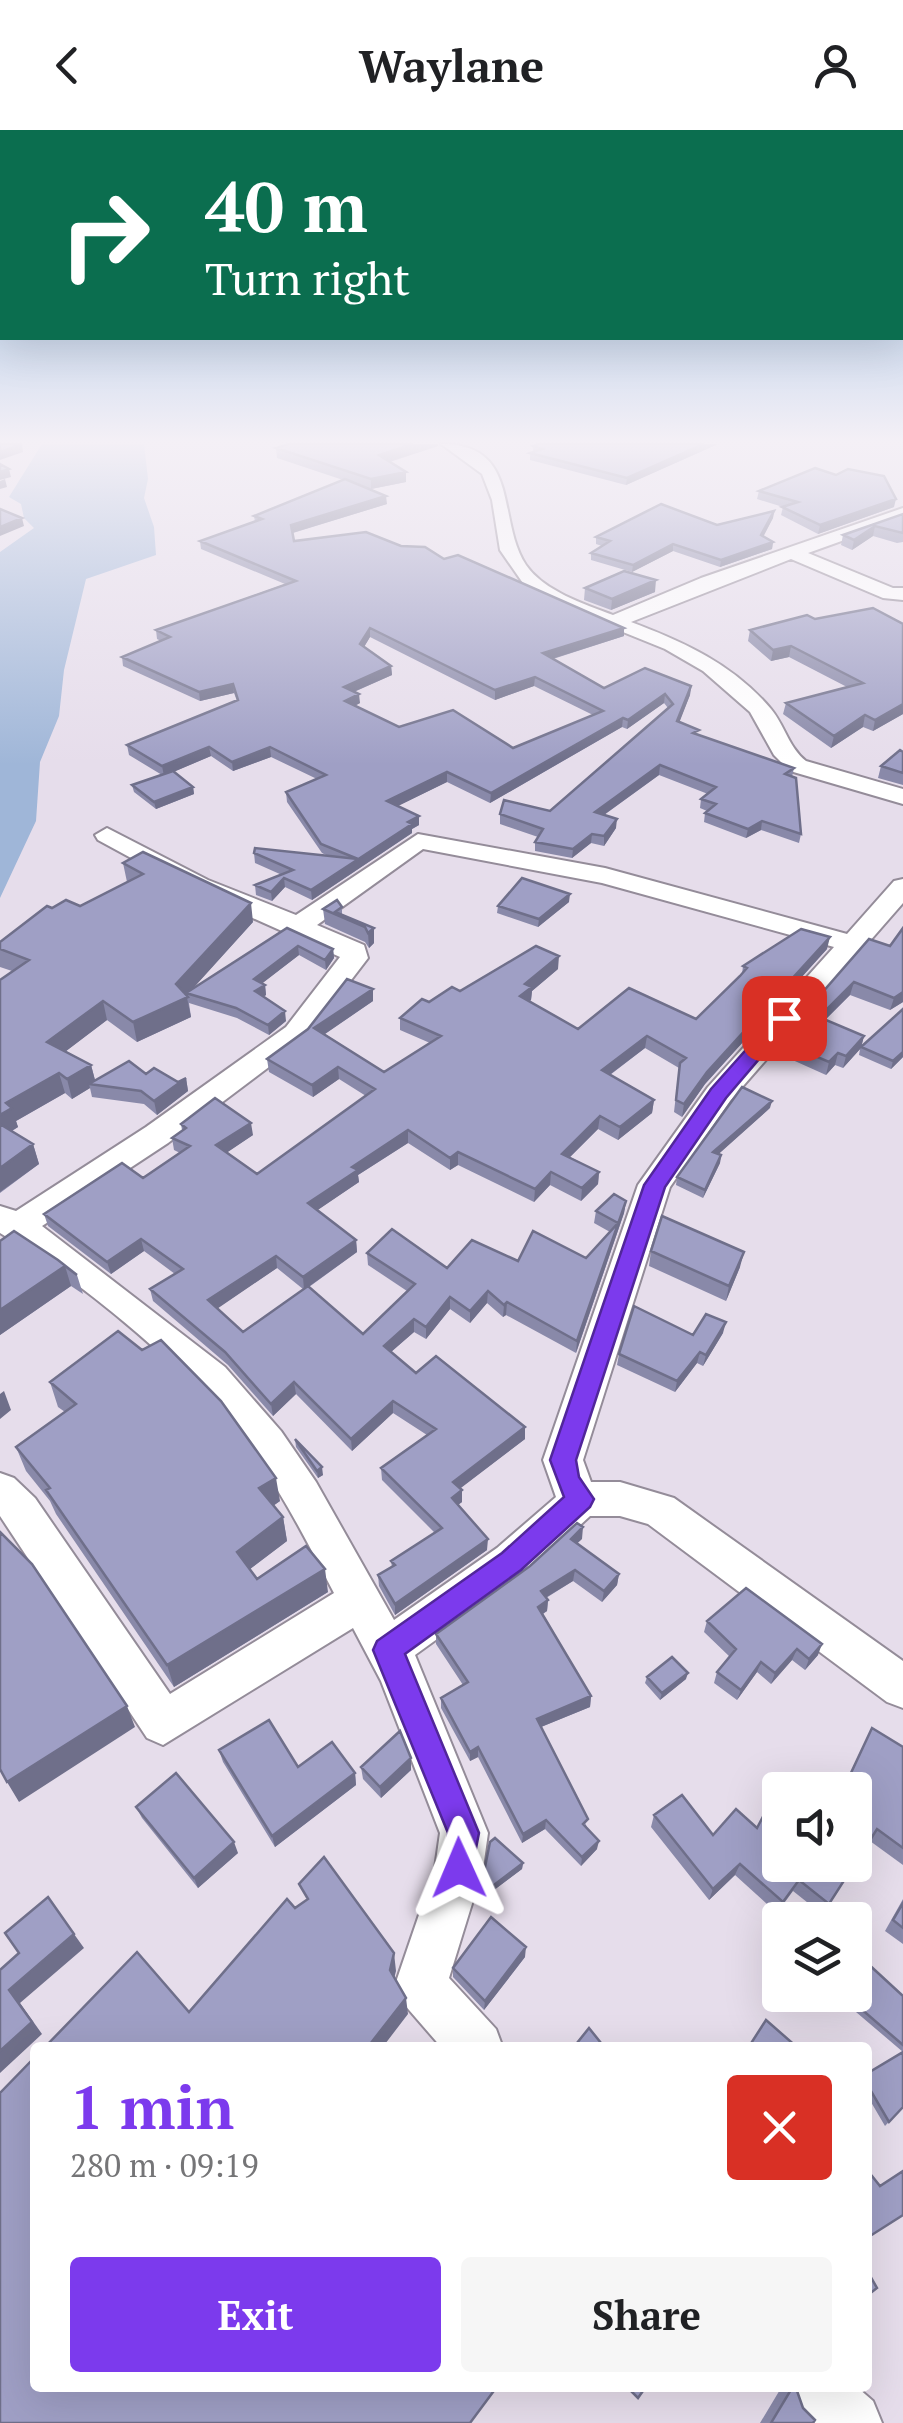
<!DOCTYPE html>
<meta charset="utf-8">
<style>
body{margin:0;font-family:"PT Serif",serif;background:#f6f6f6;color:#202124;height:100vh;display:flex;flex-direction:column;font-size:38px;white-space:nowrap}
*{box-sizing:border-box;margin:0}
p{font-size:32px;color:#757577}
.icon{flex:none;width:55px;height:55px;fill:none;stroke:currentColor;stroke-width:2;stroke-linecap:round;stroke-linejoin:round}
.map{position:relative;flex:1;overflow:hidden}
.panel{position:absolute;left:30px;top:1912px;width:842px;height:350px;display:flex;flex-direction:column;background:#fff;border-radius:10px;box-shadow:0 10px 40px #0002}
.panel>*{flex:none}
.hud{position:absolute;left:0px;top:0px;width:905px;height:210px;box-shadow:0 10px 40px #0002;background:#0b6e4f;color:#fff;overflow:hidden}
.fabs{position:absolute;left:762px;top:1642px;display:grid;gap:20px}
.fabs a{display:grid;place-items:center;width:110px;height:110px;border-radius:10px;background:#fff;box-shadow:0 10px 40px #0002;font-size:50px}
.pin{position:absolute;display:grid;place-items:center;width:85px;height:85px;color:#fff;margin:-42px;border-radius:20px;box-shadow:0 5px 15px #0006}
.me{position:absolute;width:110px;margin:-55px;rotate:359deg;stroke-linejoin:round;filter:drop-shadow(0 0 8px #0008)}
.turn{display:flex;align-items:center;gap:35px;height:210px;padding:0 40px;font-size:45px}
.turn .icon{width:130px;height:130px;stroke-width:2.5}
.turn b{display:block;font-size:70px;line-height:85px}
.round{display:grid;place-items:center;flex:none;width:105px;height:105px;border-radius:10px;background:#f6f6f6}
.headline{display:flex;align-items:center;justify-content:space-between;height:170px;padding:0 40px}
h1{font-size:60px;font-weight:700;line-height:75px;color:#7c3aed}
.primary-button{display:flex;gap:20px;margin-top:auto;padding:20px 40px}
.primary-button a{flex:1;height:115px;border-radius:10px;background:#7c3aed;color:#fff;font-size:40px;font-weight:700;line-height:115px;text-align:center}
.primary-button a+a{background:#f6f6f6;color:#202124}
header{display:flex;justify-content:space-between;align-items:center;height:130px;padding:0 40px;background:#fff;font-size:45px;font-weight:700}
.map>svg:first-child{display:block}
.water{fill:#9fb6d8}
.lines{fill:none;stroke-linecap:round;stroke-linejoin:round}
.minor-casing{stroke:#948c99;stroke-width:4}
.minor{fill:#fff;fill-rule:evenodd}
.wall{fill:#8989a9;fill-rule:evenodd}
.shaded-wall{fill:#6f6f8a}
.building{fill:#9f9fc5;stroke:#6f6f8a;stroke-width:2.5;fill-rule:evenodd}
.route{fill:#7c3aed;stroke:#51269a;stroke-width:2.5}
</style>
<header><svg class="icon" aria-label="back" viewBox="0 0 24 24"><path d="M15 5l-7 7 7 7"/></svg>Waylane<svg class="icon" aria-label="person" viewBox="0 0 24 24"><circle cx="12" cy="8" r="4"/><path d="M4 21q1-7 8-7t8 7"/></svg></header>
<div class="map">
<svg width="903" height="2293" viewBox="0 0 903 2293">
<rect width="100%" height="100%" fill="#e6ddeb"/>
<path class="water" d="M42,314H144L148,349L144,368L154,397L156,425L86,449L64,540L59,586L40,632L36,691L0,768V422L34,398L24,388L21,374L9,367Z"/>
<g class="lines">
<defs>
<path id="minor" d="M441,314C522,314 496,390 526,435C544,461 584,474 613,485L701,448L903,378V389L808,423L893,458H903V470L883,468L791,429L631,492C684,512 733,534 771,579C785,596 789,618 806,631L903,659V674L790,641L774,625L750,582L703,541L665,519L566,479L525,456L500,420L492,370L482,344Z
M107,698L208,750L296,785L418,704L605,738L847,804L894,751L903,749V773L730,971L670,1057L583,1330L591,1352H620L674,1368L903,1531V1578L887,1572L648,1394L620,1386H590L527,1444L415,1525L488,1703L483,1738L449,1848L496,1899L503,1918H442L403,1873L395,1855L435,1738L440,1703L381,1551L353,1498L163,1615L147,1608L0,1386V1343L14,1348L35,1368L170,1564L334,1463C309,1416 285,1367 253,1323C197,1246 82,1151 0,1103V1076L16,1081L146,997L286,897L340,827L190,760L98,710L95,705ZM423,719L602,753L834,817L708,957L638,1055L543,1330L556,1367L497,1418L394,1490L316,1352L281,1301L225,1237L42,1096L168,1013L306,909L368,828L364,815L317,795Z
M785,2258H858L873,2271L882,2293H807L793,2280Z"/>
</defs>
<use href="#minor" class="minor-casing"/>
<use href="#minor" class="minor"/>
</g>
<path class="wall" d="M289,314H438V316L390,332L406,342V352L371,359L361,356L387,374L293,403L294,411L401,416L444,429L624,498V506L553,529L604,558L691,556L690,565L679,592L699,605L794,638L792,647L801,704L799,713L761,700L746,708L704,692L705,683L707,681L700,678L701,669L708,664L659,645L604,685L616,698L604,716L591,713L572,728L535,721V712L538,707L500,694V684L550,681L668,578L664,573L627,599L622,597L490,673L447,652L397,676L419,686V695L412,699V703L312,770L285,757L272,771L256,765L255,755L282,745L255,733L254,723L328,726L322,723L287,672L286,662L317,649L271,627L233,641L211,626L173,642L193,657L194,664L156,679L134,662L132,655L162,645L129,625L127,615L237,571L234,563L200,571L123,536L122,527L161,511L157,509L156,500L285,454L201,419L200,411L255,392L254,386L343,350L277,328L276,318ZM370,507L495,570L534,556L593,585L513,618L399,597L355,576L360,573L354,562L392,545L391,536L364,517Z
M538,314H718L626,355L530,330V323L533,322V316Z
M759,361L894,377L818,404L781,385L783,377L757,369Z
M774,381L773,388L763,406L773,412L772,419L720,437L673,421L632,442L591,430V423L602,416L596,414V407L717,395Z
M903,384V412L897,413L873,406L852,420L841,415L843,405Z
M585,458L655,462L611,480L584,470Z
M815,489L903,494V584L873,601L863,597L831,618L783,584L786,573L847,557L789,527L771,531L748,511L750,500Z
M903,622V655L878,648L881,636Z
M123,733L253,792L192,859L287,798L333,819L334,828L326,840L299,825L262,853L265,855L266,865L263,867L286,891L269,905L237,888L189,873L191,887L137,912L107,890L66,921L91,935L95,950L146,944L178,952L186,948L188,961L157,985L144,974L92,967L90,958L72,969L65,963L16,991L18,997L12,1001L33,1014L39,1034L0,1063V850L12,841L0,837V812L52,778L80,776L127,752Z
M569,772L538,797L497,783L498,776Z
M342,777V785L374,798V813L369,818L365,812L325,794L323,779Z
M869,809L903,872L890,880L850,865L825,890L864,906L861,917L903,927L891,939L859,925L860,919L843,938L835,935L826,945L777,923L780,911Z
M827,819L705,954L682,987L674,982L679,938L645,918L610,945L654,970L652,983L618,1010L598,999L570,1027L599,1042L598,1054L581,1071L550,1055L534,1072L458,1035L450,1040L408,1013L358,1045L359,1052L317,1080L356,1110L357,1122L309,1157L363,1204L407,1161L368,1135L367,1123L447,1138L518,1131L586,1128L610,1102L594,1093L596,1081L626,1071L624,1083L576,1223L506,1185L503,1187L487,1173L470,1193L450,1179L426,1209L414,1202L391,1222L416,1243L525,1297V1309L460,1358L462,1372L458,1375L487,1420L395,1485L379,1456L378,1445L392,1437L391,1431L435,1403L382,1350L381,1338L427,1305L393,1283L352,1321L296,1264L273,1286L228,1235L153,1171L150,1159L175,1144L144,1121L111,1144L48,1096L44,1084L143,1048L180,1023L174,1020L172,1008L182,1000L181,994L253,1005L227,1022L257,1044L366,966L339,949L313,967L269,942L267,929L373,859V871L325,904L384,942L430,913L400,900V888L429,872L460,861L558,839L532,861L531,870L530,871L578,899L696,889L742,844L743,836ZM277,1138L303,1159L243,1202L217,1178Z
M770,978L718,1024L721,1025L720,1033L703,1068L676,1055L677,1047Z
M14,1101L77,1145L83,1164L71,1156L0,1205V1111Z
M651,1121L740,1137L726,1171L649,1136Z
M723,1203L703,1236L697,1233L675,1262L617,1235L619,1224L693,1205Z
M50,1252L280,1371L273,1376L283,1387L287,1411L250,1439L257,1449L328,1462L174,1557L56,1384L50,1371L26,1341L16,1317L65,1282L58,1277Z
M295,1309L323,1345L318,1348L296,1317Z
M582,1409L577,1413L619,1444L617,1455L602,1472L573,1451L546,1468L548,1470L547,1481L543,1484L591,1566L590,1577L541,1597L597,1719L581,1736L545,1699L522,1713L478,1627L470,1631L441,1578V1568L463,1555L436,1514V1504Z
M707,1491L818,1525L805,1540L792,1530L771,1554L757,1542L737,1570L714,1553L717,1542L730,1527L704,1502Z
M647,1547L686,1549L660,1570L645,1553Z
M872,1598L903,1617V1735L870,1711L855,1660H842Z
M219,1620L298,1637L355,1643L356,1655L275,1717L223,1632Z
M411,1628V1640L381,1668L363,1649L361,1637Z
M136,1677L238,1723L198,1758L142,1688Z
M654,1685L713,1705L757,1698L854,1735L822,1784L793,1761L777,1783L735,1745L709,1770L651,1697Z
M523,1733L522,1739L490,1763L482,1753L483,1747Z
M903,1769V1814L885,1801Z
M525,1827L484,1880L453,1847V1838Z
M865,1831L903,1866V1977L885,1996L868,1967V1943L903,1922L836,1865H855Z
M781,2258H796L803,2278L813,2293H760Z"/>
<path class="shaded-wall" d="M22,314L23,322L0,330V322Z
M413,314H438V316L379,335V325Z
M704,314H718L626,355L627,348Z
M9,339L11,347L0,350V342Z
M406,342V352L371,359V349Z
M5,349L7,357L0,359V351Z
M386,366L387,374L292,403L291,395Z
M896,369L894,377L818,404L820,395Z
M774,381L773,388L760,413L761,405Z
M22,388L24,396L0,406V397Z
M875,396L873,406L852,420L854,410Z
M773,412L772,419L720,437L721,430Z
M673,414V421L632,442L633,435Z
M656,450L655,462L611,480L612,469Z
M370,498V507L361,522L360,514Z
M624,498V506L542,532L543,523Z
M791,516L789,527L771,531L773,520Z
M391,536L392,545L344,566V557Z
M535,547L534,556L495,570V560Z
M233,554L234,563L200,571L199,562Z
M691,556L690,565L676,601L677,591Z
M359,564L360,573L346,580L345,571Z
M665,564L664,573L627,599L628,590Z
M903,574V584L873,601L875,590Z
M865,585L863,597L831,618L834,606Z
M623,588L622,597L490,673L491,663Z
M209,617L211,626L164,646L162,636Z
M270,617L271,627L233,641L232,632Z
M660,635L659,645L594,692L595,682Z
M447,642V652L388,681L387,671Z
M193,657L194,664L156,679L154,672Z
M419,686V695L412,699V703L312,770L311,760Z
M617,689L616,698L604,716V706Z
M762,691L761,700L746,708L748,699Z
M592,704L591,713L572,728L573,719Z
M284,748L285,757L272,771L271,762Z
M570,764L569,772L538,797L539,789Z
M251,773L253,792L188,864L186,863L191,887L137,912L133,892L176,854Z
M374,798V813L369,818L368,803Z
M830,807L827,819L705,954L682,987L684,974L707,942Z
M298,816L299,825L255,859L254,849Z
M333,819L334,828L326,840L325,830Z
M559,826L558,839L532,861L531,870L520,878V866L525,854Z
M854,852L850,865L816,899L819,887Z
M265,855L266,865L256,871L255,861Z
M373,859V871L316,910L314,898Z
M903,862V872L890,880L894,868Z
M103,871L107,890L53,931L47,912Z
M285,881L286,891L269,905L268,895Z
M647,906L645,918L600,952L602,940Z
M864,906L861,918L843,938L846,926Z
M903,922V927L891,939L893,931Z
M838,923L835,935L826,945L829,932Z
M91,935L96,954H89L90,958L72,969L67,949Z
M338,937L339,949L313,967L312,955Z
M59,943L65,963L16,991L18,997L0,1008V985L6,973Z
M186,948L188,961L157,985L154,971Z
M654,970L652,983L618,1010L620,997Z
M772,971L770,978L712,1030L713,1022Z
M600,986L598,999L561,1036L562,1024Z
M251,993L253,1005L219,1028L216,1015Z
M408,1000V1013L358,1045L359,1052L309,1086L308,1073L352,1037Z
M33,1014L39,1034L0,1062V1038Z
M458,1022V1035L450,1040V1028Z
M721,1025L720,1033L703,1068L705,1060Z
M551,1042L550,1055L534,1072L535,1059Z
M599,1042L598,1054L581,1071L582,1058Z
M626,1071L624,1083L576,1223L577,1211Z
M141,1109L144,1121L111,1144L107,1132Z
M356,1110L357,1122L304,1160L303,1147Z
M744,1122L740,1137L726,1171L729,1156Z
M276,1126L277,1138L211,1183L208,1170Z
M65,1136L71,1156L0,1205V1180Z
M488,1161L487,1173L470,1193V1181Z
M450,1167V1179L426,1209V1197Z
M507,1172L506,1185L503,1187L504,1175Z
M414,1189V1202L384,1228V1216Z
M726,1192L723,1203L703,1236L706,1225Z
M700,1222L697,1233L675,1262L677,1251Z
M294,1252L296,1264L273,1286L271,1274Z
M4,1261L11,1280L0,1289V1264Z
M393,1271V1283L352,1321L351,1309Z
M525,1297V1309L453,1364V1352Z
M322,1337L323,1345L318,1348L317,1341Z
M276,1348L280,1371L264,1382L259,1358Z
M462,1360V1372L452,1379V1368Z
M283,1387L287,1411L242,1445L237,1422Z
M583,1397L582,1409L570,1420L571,1409Z
M488,1409L487,1420L395,1485V1474Z
M325,1439L328,1462L174,1557L167,1535Z
M575,1440L573,1451L540,1471L541,1461Z
M619,1444L617,1455L602,1472L604,1461Z
M548,1470L547,1481L537,1487L538,1477Z
M822,1514L818,1525L805,1540L809,1529Z
M797,1519L792,1530L771,1554L775,1543Z
M761,1532L757,1542L737,1570L741,1560Z
M688,1543L686,1549L660,1570L662,1563Z
M591,1566L590,1577L536,1599L537,1589Z
M127,1576L135,1597L19,1672L7,1652Z
M478,1617V1627L470,1631V1622Z
M411,1628V1640L381,1668L380,1657Z
M355,1643L356,1655L275,1717L272,1706Z
M546,1690L545,1699L522,1713L523,1704Z
M599,1711L597,1719L581,1736L582,1727Z
M234,1712L238,1723L198,1758L194,1748Z
M523,1733L522,1739L490,1763V1758Z
M740,1734L735,1745L709,1770L713,1759Z
M74,1804L84,1818L20,1873L42,1904L0,1943V1921L9,1860Z
M526,1817L525,1827L484,1880L485,1871Z
M394,1823L396,1841L392,1857L390,1840Z
M406,1868L408,1884L382,1918H367Z"/>
<path class="building" d="M0,314H22L0,322Z
M289,314H413L379,325L406,342L371,349L276,318Z
M538,314H704L627,348L530,323L542,319L533,316Z
M0,334L9,339L0,342Z
M815,338L836,345L848,339L884,346L896,369L820,395L782,377L798,372L759,361Z
M345,349L386,366L291,395L294,411L366,402L401,416L425,417L444,429L458,425L624,498L543,523L604,558L645,538L691,556L677,591L699,600L693,603L794,638L785,644L796,648L801,704L762,691L748,699L705,683L716,674L701,669L716,657L660,635L595,682L617,689L604,706L592,704L573,719L535,712L543,699L500,684L504,670L550,681L673,574L665,564L628,590L623,588L491,663L447,642L387,671L419,686L408,692L412,694L311,760L284,748L271,762L255,755L293,740L254,723L255,718L358,729L321,714L286,662L326,645L270,617L232,632L209,617L162,636L127,615L238,570L233,554L199,562L122,527L170,507L156,500L296,451L200,411L262,389L254,386ZM370,498L495,560L535,547L603,581L513,618L453,580L399,597L345,571L359,564L344,557L391,536L360,514Z
M661,374L717,395L774,381L761,405L773,412L721,430L673,414L633,435L591,423L610,411L596,407Z
M0,379L22,388L0,397Z
M903,384V403L875,396L854,410L843,405Z
M624,441L656,450L612,469L585,458Z
M873,478L903,494V574L875,590L865,585L834,606L786,573L863,553L791,516L773,520L750,500L807,485L815,489Z
M900,620L903,622V643L881,636Z
M173,641L193,657L154,672L132,655Z
M143,722L251,773L176,854L188,867L133,892L103,871L47,912L91,935L67,949L59,943L6,973L12,978L0,985V850L29,830L0,819V812L47,776L52,778L66,770L80,776L143,744L123,733Z
M522,748L570,764L539,789L498,776Z
M337,770L342,777L335,782L374,798L368,803L365,797L323,779Z
M287,798L333,819L325,830L298,816L254,849L265,855L255,861L285,881L268,895L236,878L186,863Z
M903,798V862L894,868L854,852L819,887L864,906L846,926L838,923L829,932L780,911L869,809L890,816Z
M801,799L830,807L707,942L684,974L676,970L680,933L686,928L647,906L602,940L654,970L620,997L600,986L562,1024L599,1042L582,1058L551,1042L535,1059L458,1022L450,1028L408,1000L352,1037L358,1040L308,1073L356,1110L303,1147L276,1126L208,1170L243,1202L308,1156L363,1204L415,1154L367,1123L392,1099L447,1138L472,1110L518,1131L533,1101L586,1128L618,1093L596,1081L614,1064L626,1071L577,1211L507,1172L504,1175L488,1161L470,1181L450,1167L426,1197L414,1189L384,1216L416,1243L436,1226L525,1297L453,1352L462,1360L452,1368L488,1409L395,1474L378,1445L395,1435L391,1431L442,1398L381,1338L436,1299L393,1271L351,1309L294,1252L271,1274L225,1222L150,1159L183,1139L141,1109L107,1132L44,1084L122,1033L143,1048L190,1016L172,1008L186,998L181,994L215,968L251,993L216,1015L257,1044L375,959L338,937L312,955L267,929L308,899L347,849L373,859L314,898L384,942L441,906L400,888L422,869L429,872L452,857L460,861L536,816L559,826L525,854L532,857L520,866L578,899L629,858L696,889L740,846L747,838L743,836Z
M903,879V922L893,931L861,917Z
M129,931L146,944L154,938L178,952L186,948L154,971L141,961L89,954Z
M742,957L772,971L713,1022L721,1025L705,1060L677,1047Z
M0,994L33,1014L0,1038Z
M662,1086L744,1122L729,1156L651,1121Z
M14,1101L58,1130L77,1145L65,1136L0,1180V1111Z
M634,1176L693,1205L706,1184L726,1192L706,1225L700,1222L677,1251L619,1224Z
M118,1201L142,1220L161,1210L221,1271L276,1348L259,1358L283,1387L237,1422L257,1449L306,1416L325,1439L167,1535L46,1360L50,1358L16,1317L76,1274L50,1252Z
M295,1309L322,1337L317,1341Z
M577,1393L583,1397L571,1409L619,1444L604,1461L575,1440L541,1461L548,1470L538,1477L591,1566L537,1589L588,1689L583,1694L599,1711L582,1727L546,1690L523,1704L478,1617L470,1622L441,1568L468,1552L436,1504L530,1436Z
M0,1402L32,1434L127,1576L7,1652L0,1639Z
M746,1458L822,1514L809,1529L797,1519L775,1543L761,1532L741,1560L717,1542L736,1519L707,1491Z
M672,1527L688,1543L662,1563L647,1547Z
M269,1590L298,1637L332,1612L355,1643L272,1706L219,1620Z
M872,1598L903,1617V1718L877,1699L855,1734V1660H843Z
M400,1601L411,1628L380,1657L361,1637Z
M176,1643L234,1712L194,1748L136,1677Z
M779,1656L785,1660H780V1735H854L829,1774L799,1750L783,1772L740,1734L713,1759L654,1685L682,1665L713,1705L736,1679L757,1698Z
M495,1708L523,1733L490,1758L483,1747L490,1712Z
M324,1727L394,1823L390,1840L406,1868L367,1918H44L137,1822L189,1882L287,1769L295,1778L308,1769L299,1754Z
M48,1767L74,1804L9,1860L32,1892L0,1921V1840L19,1823L5,1803Z
M903,1773V1798L893,1790Z
M491,1787L526,1817L485,1871L453,1838Z
M855,1818L868,1827L865,1831L903,1866V1915L845,1865H855Z
M766,1890L798,1918H748Z
M589,1898L605,1918H573Z
M903,1922V1977L889,1992L868,1956V1943Z
M35,1927V2258H496L470,2293H0V1963Z
M868,2041L880,2056L903,2041V2085L870,2106L868,2110Z
M868,2142L877,2158L868,2165Z
M628,2258H645L638,2268Z
M792,2258H796L803,2278L815,2290L813,2293H771Z"/>
<linearGradient id="sky" x2="0" y2="1"><stop stop-color="#8bb5e2"/><stop offset="0.49" stop-color="#f4f0f6"/><stop offset="1" stop-color="#f4f0f6" stop-opacity="0"/></linearGradient>
<rect width="903" height="635" fill="url(#sky)"/>
<path class="route" d="M778,884L794,888L726,968L665,1057L576,1330L579,1347L594,1369L590,1377L521,1440L405,1524L479,1703L470,1749L459,1754L448,1749L443,1738L448,1703L373,1520L377,1511L502,1423L564,1367L550,1330L644,1055L711,959Z"/>
</svg>
<div class="fabs">
<a><svg class="icon" aria-label="sound" viewBox="0 0 24 24"><path d="M4 9h4l5-4v14l-5-4H4zM17 9q2 3 0 6"/></svg></a>
<a><svg class="icon" aria-label="layers" viewBox="0 0 24 24"><path d="M12 4l9 5-9 5-9-5zM3 14l9 5 9-5"/></svg></a>
</div>
<div class="pin" style="left:784px;top:888px;background:#d93025"><svg class="icon" aria-label="arrive" viewBox="0 0 24 24"><path d="M6 21V4h12l-3 4 3 4H6"/></svg></div>
<svg class="me" style="left:459px;top:1738px" viewBox="-20 -20 40 40"><path d="M0-17L14 15 0 8-14 15z" fill="#7c3aed" stroke="#fff" stroke-width="4"/></svg>
<div class="hud">
<div class="turn"><svg class="icon" aria-label="right" viewBox="0 0 24 24"><path d="M7 20v-9h11M14 6l5 5-5 5"/></svg><div><b>40 m</b>Turn right</div></div>
</div>
<section class="panel">
<div class="headline"><div><h1>1 min</h1><p>280 m · 09:19</p></div><a class="round" style="background:#d93025;color:#fff"><svg class="icon" aria-label="close" viewBox="0 0 24 24"><path d="M6 6l12 12M18 6L6 18"/></svg></a></div>
<div class="primary-button"><a>Exit</a><a>Share</a></div>
</section>
</div>
